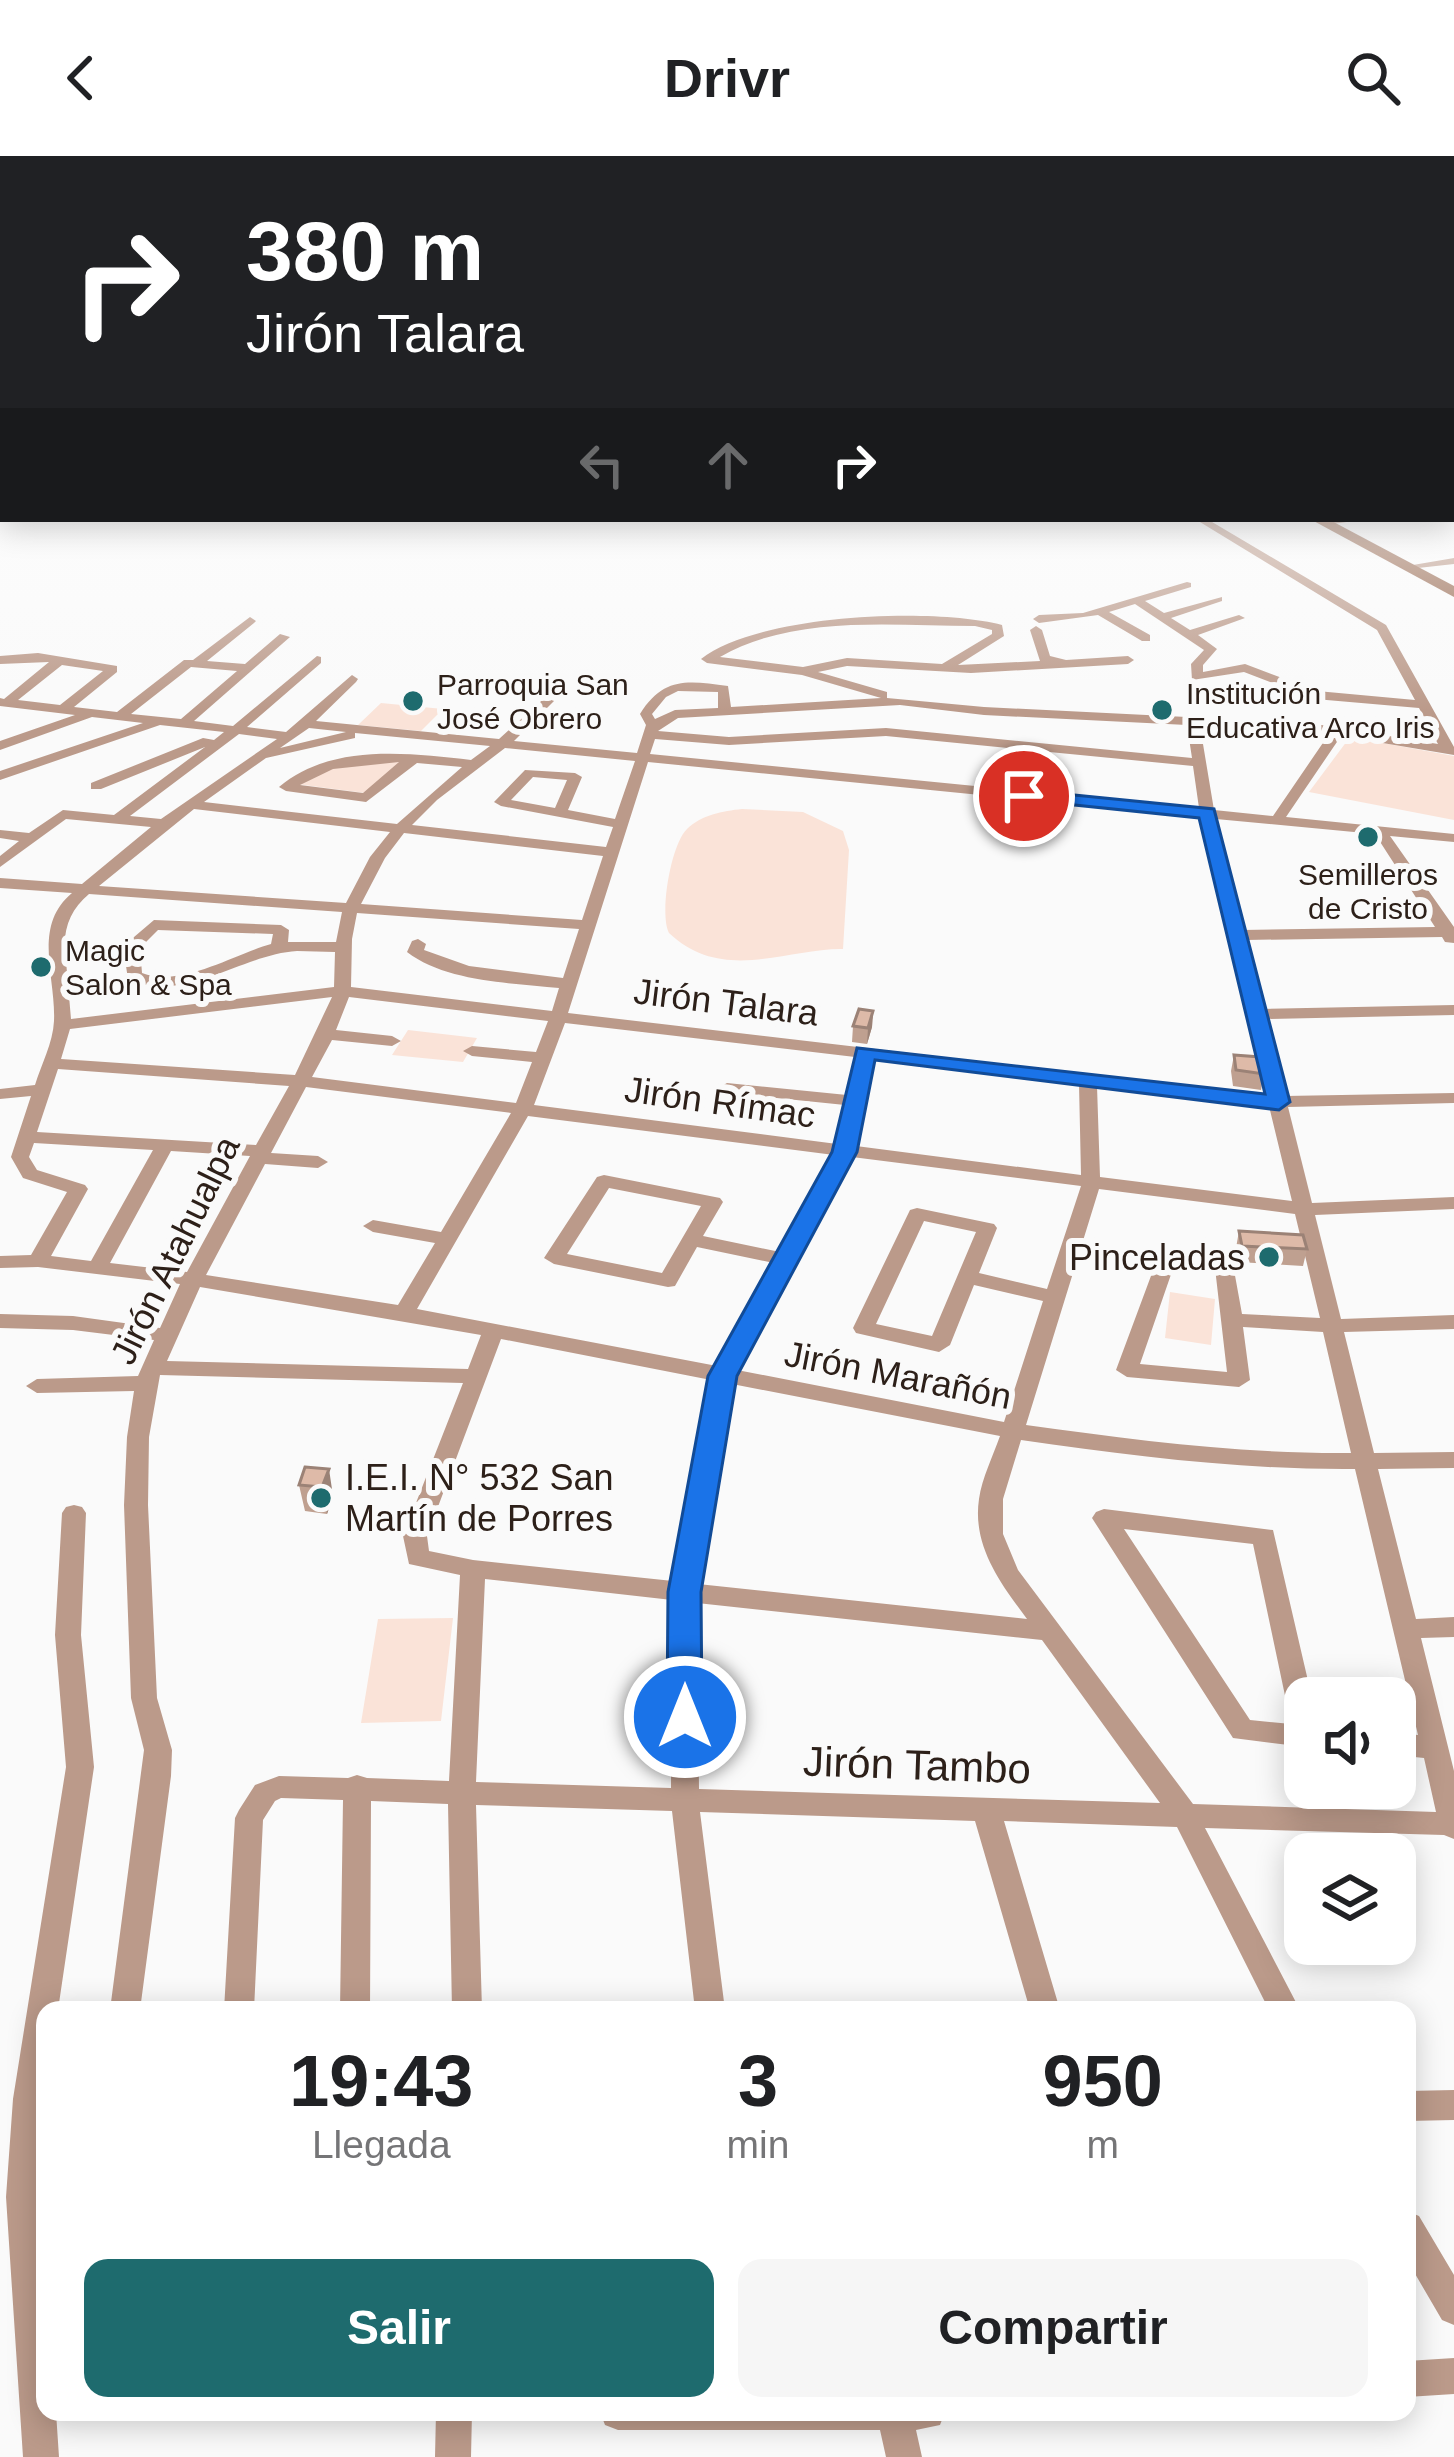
<!DOCTYPE html>
<html lang="es">
<meta charset="utf-8">
<style>
body{margin:0;font-family:Helvetica,sans-serif;background:#f6f6f6;color:#202124;height:100vh;display:flex;flex-direction:column;font-size:45px;white-space:nowrap}
*{box-sizing:border-box;margin:0}
p{font-size:39px;color:#757577}
.icon{flex:none;width:66px;height:66px;fill:none;stroke:currentColor;stroke-width:2;stroke-linecap:round;stroke-linejoin:round}
.map{position:relative;flex:1;overflow:hidden}
.details{position:absolute;left:36px;top:1845px;width:1380px;height:420px;display:flex;flex-direction:column;background:#fff;border-radius:24px;box-shadow:0 6px 30px #0003}
.details>*{flex:none}
.top-card{position:absolute;left:0px;top:0px;width:1455px;height:366px;box-shadow:0 6px 30px #0003;background:#202124;color:#fff;overflow:hidden}
.buttons{position:absolute;left:1284px;top:1521px;display:grid;gap:24px}
.buttons a{display:grid;place-items:center;width:132px;height:132px;border-radius:24px;background:#fff;box-shadow:0 6px 30px #0003;font-size:60px}
.pin{position:absolute;display:grid;place-items:center;width:102px;height:102px;color:#fff;margin:-51px;border:6px solid #fff;border-radius:50%;box-shadow:0 3px 12px #0007}
.me{position:absolute;width:132px;margin:-66px;rotate:0deg;stroke-linejoin:round;filter:drop-shadow(0 0 9px #0008)}
.turn{display:flex;align-items:center;gap:42px;height:252px;padding:0 48px;font-size:54px}
.turn .icon{width:156px;height:156px;stroke-width:2.5}
.turn b{display:block;font-size:84px;line-height:102px}
.lanes{display:flex;align-items:center;height:114px;padding:0 48px;background:#0003;justify-content:center;gap:60px;direction:ltr}
.lanes .off{opacity:.35}
.eta{display:flex;justify-content:space-evenly;align-items:center;height:204px;text-align:center}
.eta b{font-size:72px;font-weight:800;line-height:84px}
.cta{display:flex;gap:24px;margin-top:auto;padding:24px 48px}
.cta a{flex:1;height:138px;border-radius:24px;background:#1e6b6e;color:#fff;font-size:48px;font-weight:800;line-height:138px;text-align:center}
.cta a+a{background:#f6f6f6;color:#202124}
header{display:flex;justify-content:space-between;align-items:center;height:156px;padding:0 48px;background:#fff;font-size:54px;font-weight:800}
.map>svg:first-child{display:block}
.green{fill:#fae3d8}
.lines{fill:none;stroke-linecap:round;stroke-linejoin:round}
.minor{fill:#bb9a8a;fill-rule:evenodd}
.tertiary{fill:#bb9a8a;fill-rule:evenodd}
.secondary{fill:#996c54;fill-rule:evenodd}
.wall{fill:#bfa090}
.shaded-wall{fill:#9b8276}
.building{fill:#debaa8;stroke:#9b8276;stroke-width:3}
.route{fill:#1a73e8;stroke:#114b97;stroke-width:3}
.poi-dot{fill:#1e6b6e;stroke:#fafafa;stroke-width:4.5}
.labels{text-anchor:middle;dominant-baseline:central;stroke-width:12;stroke-linejoin:round;paint-order:stroke}
.far-poi-label{font-size:30px;fill:#2d2019;stroke:#fafafa;text-anchor:start}
.street-label{font-size:36px;fill:#2d2019;stroke:#fafafa}
.poi-label{font-size:36px;fill:#2d2019;stroke:#fafafa;text-anchor:end}
.near-street-label{font-size:42px;fill:#2d2019;stroke:#fafafa}
</style>
<header><svg class="icon" aria-label="back" viewBox="0 0 24 24"><path d="M15 5l-7 7 7 7"/></svg>Drivr<svg class="icon" aria-label="search" viewBox="0 0 24 24"><circle cx="10" cy="10" r="6"/><path d="M15 15l6 6"/></svg></header>
<div class="map">
<svg width="1454" height="2301" viewBox="0 0 1454 2301">
<rect width="100%" height="100%" fill="#fafafa"/>
<path class="green" d="M381,547L443,553L421,575L358,569Z
M1350,581L1454,600V664L1309,636Z
M409,605L365,637L296,628L338,609Z
M742,653L803,656L843,675L849,694L843,793C787,792 723,828 669,777C659,758 671,688 687,673C701,659 723,655 742,653Z
M408,874L477,882L463,906L392,899Z
M1170,1136L1215,1143L1211,1189L1165,1182Z
M453,1462L441,1565L361,1567L378,1463Z"/>
<g class="lines">
<path class="minor" d="M1454,286V292L1452,293V287Z
M1452,350H1454V356H1452Z
M1195,363H1207L1386,469L1454,591V599L1341,580L1286,661L1454,678V686L1390,680L1454,771V787L1445,786L1442,781L1246,784L1263,853L1454,849V859L1266,863L1285,940L1454,937V947L1288,951L1312,1047L1454,1041V1053L1315,1059L1341,1163L1454,1159V1173L1344,1176L1374,1297L1454,1296V1312L1378,1313L1416,1463L1454,1461V1481L1421,1482L1454,1615V1683L1444,1679L1205,1672L1300,1854H1269L1177,1671L1004,1665L1060,1854H1030L975,1665L700,1656L725,1854H695L672,1655L476,1649L482,1854H452L448,1648L371,1645L370,1854H340L343,1644L281,1642L275,1645L263,1664L254,1854H224L235,1662L239,1654L255,1629L279,1620L348,1622L357,1619L367,1622L449,1625L460,1419L409,1408L403,1380L463,1227L160,1219L149,1281L148,1349L157,1542L172,1594L171,1620L140,1854H110L144,1594L131,1542L124,1349L127,1281L134,1235L37,1237L26,1230L37,1223L138,1220L154,1184L73,1174L0,1172V1158L73,1160L160,1172L180,1128L38,1111L0,1112V1100L31,1099L67,1036L23,1022L11,1001L31,940L0,943V933L35,929C41,909 53,887 54,865C56,821 32,770 72,737L0,732V722L82,728L151,671L66,663L0,711V700L19,685L0,682V674L29,677L63,654L114,659L205,591L101,633H91V627L203,582L214,584L224,576L160,569L0,624V615L143,567L92,561L0,594V585L75,559L0,550V542L4,543L49,506L0,508V500L38,497L117,510V516L74,551L117,556L184,504H193L250,461L256,465L254,467L207,505L245,508L280,478L290,481L194,565L233,570L317,500L321,501V507L247,571L286,576L352,519L358,523L356,526L316,565L499,583L560,528L564,529V535L514,585L637,597L646,569L640,558C664,520 688,525 728,530L731,551L881,542L802,519L707,507L701,503C759,458 932,451 1002,469L1004,480L958,509L1040,505L1030,474L1036,470L1042,474L1050,500L1066,504L1128,500L1134,504L1128,508L971,517L847,510L818,516L887,536V542L984,551L1309,567L1438,588L1419,552L1315,543L1244,516L1192,524L1191,508L1204,494L1135,448L1109,456L1150,479V485H1142L1098,459L1039,467L1033,463L1039,459L1083,457L1187,426L1191,427V431L1145,445L1164,457L1222,441V445L1171,462L1190,474L1239,459L1245,462L1198,479L1217,493L1203,509V516L1245,508L1317,535L1415,544L1377,474ZM975,470L992,474V478L942,508L847,502L803,511L720,501C795,458 891,470 975,470ZM62,509L103,515L60,549L18,544ZM191,511L237,515L181,563L131,558ZM678,535L718,536V552L675,554L655,563L652,558L666,541ZM900,549L984,559L1187,569L1192,602L886,572L729,581L658,575L678,562ZM1200,570L1329,578L1273,660L1214,654ZM309,572L346,576L280,592ZM355,577L490,590L471,604C408,597 331,587 279,631L286,635L366,646L417,607L462,611L397,668L204,646L266,602L355,582ZM239,578L277,583L161,663L130,660ZM886,580L1193,610L1199,652L650,598L655,583L729,589ZM505,592L635,605L615,663L568,654L582,621L575,617L525,614L494,646L501,650L613,671L606,691L412,669L437,644ZM399,606L363,637L300,629L333,613ZM648,606L1201,661L1267,939L568,857ZM533,621L567,624L555,652L511,644ZM194,653L390,676L370,701L346,747L99,730ZM1216,663L1375,678L1435,771L1243,774ZM404,677L603,700L582,764L361,748L385,702ZM89,738L342,756L336,786H288L289,774L281,769L154,764L127,787L65,796C63,772 71,753 89,738ZM357,757L579,773L563,822L469,810L424,794L426,788L418,783L412,785L407,796C446,826 512,827 559,832L552,855L351,831L352,783ZM158,774L273,778L271,788C234,798 181,832 142,817L140,792ZM297,795L335,796L334,831L71,863L66,805L124,797L128,823C183,849 242,798 297,795ZM332,841L295,919L61,903L70,873ZM349,841L548,865L536,896L472,890L463,895L472,900L532,906L516,947L312,921L332,884L392,890L401,885L392,880L336,874ZM565,867L855,901L847,939L727,927L718,932L727,937L845,949L837,988L534,949ZM873,903L1079,928L1081,1019L856,990ZM58,913L289,930L256,989L37,976ZM1097,930L1269,950L1292,1045L1100,1021ZM306,931L511,957L441,1076L373,1064L363,1070L373,1076L435,1087L398,1149L206,1119L265,1008L318,1012L328,1006L318,1000L271,997ZM528,960L834,999L780,1096L703,1080L723,1046L720,1042L604,1019L597,1021L544,1102L554,1108L668,1131L675,1130L697,1091L774,1107L717,1210L417,1153ZM34,987L153,994L91,1105L51,1100L88,1033L85,1029L37,1014L29,1001ZM171,995L250,1000L187,1116L110,1107ZM852,1001L1081,1030L1047,1133L979,1117L997,1072L994,1068L917,1052L910,1054L853,1172L856,1177L939,1196L950,1189L974,1129L1043,1145L1004,1266L737,1214L793,1109L800,1104L798,1101ZM609,1032L701,1050L662,1117L567,1098ZM1099,1033L1295,1058L1320,1162L1242,1158L1232,1103L1168,1091L1161,1093L1116,1214L1127,1221L1239,1231L1250,1224L1243,1171L1323,1176L1351,1297C1241,1298 1135,1284 1026,1269ZM924,1065L976,1076L932,1180L876,1168ZM1176,1104L1215,1112L1227,1216L1140,1208ZM200,1131L481,1179L468,1213L167,1205ZM501,1183L711,1224L673,1425L473,1404L429,1395L427,1380ZM732,1228L1000,1280C993,1300 982,1322 979,1343C972,1390 1001,1428 1027,1463L698,1428ZM1021,1284C1133,1300 1242,1314 1355,1313L1418,1579L1395,1577V1599L1424,1602L1436,1656L1193,1648L1018,1414L1003,1378V1343ZM485,1423L672,1444L671,1632L476,1626ZM697,1447L1042,1484L1160,1647L699,1633Z
M1336,363H1369L1332,368Z
M1454,402V408L1418,412L1413,409Z
M74,1349L82,1351L86,1357L81,1479L94,1611L58,1854H45L40,2041L45,2113V2256H56L59,2301H23L6,2041L13,1943L66,1611L55,1479L62,1357L66,1351Z
M1104,1353L1273,1374L1312,1542H1305V1591L1233,1582L1092,1362L1096,1356ZM1124,1373L1253,1388L1291,1568L1250,1564Z
M1454,1934V1964L1407,1965V1935Z
M1407,2055L1419,2060L1454,2119V2169L1442,2164L1407,2104Z
M1454,2202V2238L1407,2241V2205Z
M436,2256H472L471,2301H435Z
M600,2256H945L940,2269L916,2274L922,2301H886L880,2274H618L605,2269Z"/>
<path class="tertiary" d="M1452,313H1454V321H1452Z"/>
<path class="secondary" d="M1310,363H1328L1454,430V441Z"/>
</g>
<path class="wall" d="M873,855L872,871L867,888L852,886L853,870Z
M1234,899L1264,918L1261,934L1233,930L1231,915Z
M1239,1075L1307,1093L1303,1110L1238,1106L1236,1092Z
M305,1311L333,1340L327,1358L305,1355L299,1329Z"/>
<path class="shaded-wall" d="M873,855L872,871L867,888L868,872Z
M329,1313L333,1340L327,1358L322,1331Z"/>
<path class="building" d="M859,853L873,855L868,872L853,870Z
M1234,899L1260,901L1264,918L1236,914Z
M1239,1075L1303,1079L1307,1093L1242,1090Z
M305,1311L329,1313L322,1331L299,1329Z"/>
<linearGradient id="sky" x2="0" y2="1"><stop stop-color="#afb8cb"/><stop offset="0.42" stop-color="#fdfdfd"/><stop offset="1" stop-color="#fdfdfd" stop-opacity="0"/></linearGradient>
<rect width="1454" height="555" fill="url(#sky)"/>
<path class="route" d="M1024,634L1214,653L1290,946L1279,954L875,904L857,996L737,1220L701,1436L702,1561L697,1570L685,1574L672,1570L667,1561L668,1436L708,1220L832,996L857,892L1265,938L1199,662L1017,643L1014,640Z"/>
<g class="poi-dot">
<circle cx="413" cy="545" r="12"/>
<circle cx="1162" cy="554" r="12"/>
<circle cx="1368" cy="681" r="12"/>
<circle cx="41" cy="811" r="12"/>
<circle cx="1269" cy="1101" r="12"/>
<circle cx="321" cy="1342" r="12"/>
</g>
<g class="labels">
<g class="far-poi-label">
<text x="437" y="528">Parroquia San<tspan x="437" dy="34">José Obrero</tspan></text>
<text x="1186" y="537">Institución<tspan x="1186" dy="34">Educativa Arco Iris</tspan></text>
<text x="1368" y="718" text-anchor="middle">Semilleros<tspan x="1368" dy="34">de Cristo</tspan></text>
<text x="65" y="794">Magic<tspan x="65" dy="34">Salon &amp; Spa</tspan></text>
</g>
<g class="street-label">
<text transform="translate(726 846) rotate(7)">Jirón Talara</text>
<text transform="translate(720 946) rotate(8)">Jirón Rímac</text>
<text transform="translate(175 1094) rotate(-64)">Jirón Atahualpa</text>
<text transform="translate(898 1219) rotate(11)">Jirón Marañón</text>
</g>
<g class="poi-label">
<text x="1245" y="1101">Pinceladas</text>
<text x="345" y="1321" text-anchor="start">I.E.I. N° 532 San<tspan x="345" dy="41">Martín de Porres</tspan></text>
</g>
<g class="near-street-label">
<text transform="translate(917 1609) rotate(2)">Jirón Tambo</text>
</g>
</g>
</svg>
<div class="buttons">
<a><svg class="icon" aria-label="sound" viewBox="0 0 24 24"><path d="M4 9h4l5-4v14l-5-4H4zM17 9q2 3 0 6"/></svg></a>
<a><svg class="icon" aria-label="layers" viewBox="0 0 24 24"><path d="M12 4l9 5-9 5-9-5zM3 14l9 5 9-5"/></svg></a>
</div>
<div class="pin" style="left:1024px;top:640px;background:#d93025"><svg class="icon" aria-label="arrive" viewBox="0 0 24 24"><path d="M6 21V4h12l-3 4 3 4H6"/></svg></div>
<svg class="me" style="left:685px;top:1561px" viewBox="-20 -20 40 40"><circle r="17" fill="#1a73e8" stroke="#fff" stroke-width="3"/><path d="M0-11L8 9 0 5-8 9z" fill="#fff"/></svg>
<div class="top-card">
<div class="turn"><svg class="icon" aria-label="right" viewBox="0 0 24 24"><path d="M7 20v-9h11M14 6l5 5-5 5"/></svg><div><b>380 m</b>Jirón Talara</div></div>
<div class="lanes"><svg class="icon off" aria-label="left" viewBox="0 0 24 24"><path d="M17 20v-9H6M10 6l-5 5 5 5"/></svg><svg class="icon off" aria-label="ahead" viewBox="0 0 24 24"><path d="M12 20V5M6 11l6-6 6 6"/></svg><svg class="icon" aria-label="right" viewBox="0 0 24 24"><path d="M7 20v-9h11M14 6l5 5-5 5"/></svg></div>
</div>
<section class="details">
<div class="eta">
<div><b>19:43</b><p>Llegada</p></div>
<div><b>3</b><p>min</p></div>
<div><b>950</b><p>m</p></div>
</div>
<div class="cta"><a>Salir</a><a>Compartir</a></div>
</section>
</div>
